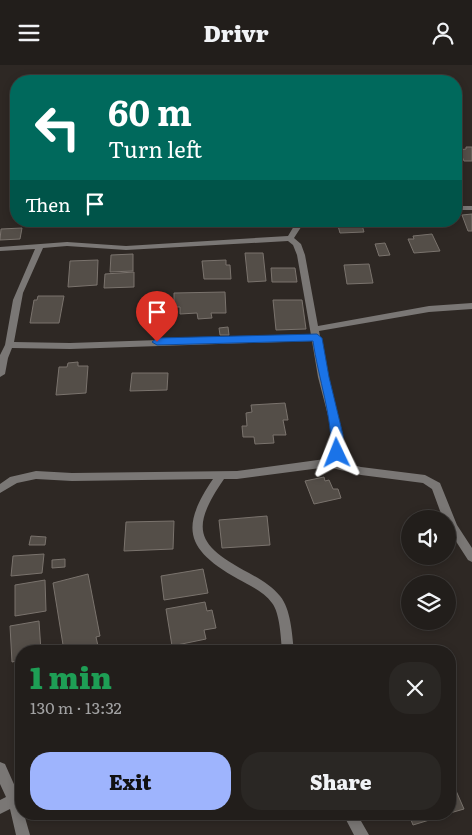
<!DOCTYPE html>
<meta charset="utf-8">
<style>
body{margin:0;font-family:Literata,serif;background:#2a2724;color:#f1f3f6;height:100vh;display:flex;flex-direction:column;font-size:19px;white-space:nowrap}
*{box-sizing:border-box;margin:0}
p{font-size:16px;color:#a2a2a3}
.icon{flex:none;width:28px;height:28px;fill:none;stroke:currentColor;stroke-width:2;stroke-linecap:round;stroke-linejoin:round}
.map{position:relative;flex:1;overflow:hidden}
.side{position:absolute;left:15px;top:580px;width:441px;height:175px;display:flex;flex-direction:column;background:#221e1b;border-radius:20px;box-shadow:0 2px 8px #0003,0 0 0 1px #3f3c3a}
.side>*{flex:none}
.banner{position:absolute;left:10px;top:10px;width:452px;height:152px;border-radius:20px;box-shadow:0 2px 8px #0003,0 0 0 1px #3f3c3a;background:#00695c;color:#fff;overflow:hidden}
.fabs{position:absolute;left:401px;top:445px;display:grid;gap:10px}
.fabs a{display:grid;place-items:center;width:55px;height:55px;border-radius:50%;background:#221e1b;box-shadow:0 2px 8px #0003,0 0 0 1px #3f3c3a;font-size:25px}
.pin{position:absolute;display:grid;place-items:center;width:42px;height:42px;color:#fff;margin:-51px -21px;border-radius:50% 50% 50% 0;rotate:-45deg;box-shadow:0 0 5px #0007}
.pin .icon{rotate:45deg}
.me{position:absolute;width:55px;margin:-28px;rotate:358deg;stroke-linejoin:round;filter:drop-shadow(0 0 4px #0008)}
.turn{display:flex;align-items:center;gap:18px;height:105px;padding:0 15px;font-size:22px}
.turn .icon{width:65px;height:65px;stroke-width:2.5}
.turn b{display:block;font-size:35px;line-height:42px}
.then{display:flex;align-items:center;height:48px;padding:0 15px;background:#0003;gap:10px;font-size:19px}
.round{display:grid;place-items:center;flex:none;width:52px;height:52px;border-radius:20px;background:#2a2724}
.overview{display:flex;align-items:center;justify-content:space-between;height:85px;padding:0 15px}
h1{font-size:30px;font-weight:800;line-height:38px;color:#1e9e55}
.action{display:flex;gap:10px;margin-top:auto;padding:10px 15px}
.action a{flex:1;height:58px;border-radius:20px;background:#9eb4fd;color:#111;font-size:20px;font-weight:800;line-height:58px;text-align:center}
.action a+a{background:#2a2724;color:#f1f3f6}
header{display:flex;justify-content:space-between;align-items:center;height:65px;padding:0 15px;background:#221e1b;font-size:22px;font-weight:800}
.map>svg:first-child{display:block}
.building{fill:#544e48;stroke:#7a736d}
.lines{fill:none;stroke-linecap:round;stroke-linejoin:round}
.street{fill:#7a7775;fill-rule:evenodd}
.route{fill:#1a73e8;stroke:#114b97}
</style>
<header><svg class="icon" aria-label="menu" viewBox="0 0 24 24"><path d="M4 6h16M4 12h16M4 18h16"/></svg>Drivr<svg class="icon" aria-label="person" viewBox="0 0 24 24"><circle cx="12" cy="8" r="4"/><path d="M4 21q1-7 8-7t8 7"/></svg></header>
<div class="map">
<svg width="472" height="770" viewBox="0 0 472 770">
<rect width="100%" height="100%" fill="#2e2824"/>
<path class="building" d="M466,82H472V96H464L459,85L466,84Z
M472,149V166H468L462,150Z
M362,160L364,167L340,168L338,161Z
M22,163L20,174L0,175L1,164Z
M432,169L440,186L414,188L408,174H414L413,171Z
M385,178L390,190L379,191L375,179Z
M245,188H263L266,216L248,217Z
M133,189V206L110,207L111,190Z
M98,195L97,220L68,222L70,196Z
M226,195V200H230L231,214H204L202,196Z
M369,199L373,218L347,219L344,200Z
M271,203H295L297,217H272Z
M134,207V222L104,223L105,209Z
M225,227L226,248H211L212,253L198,254L197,248L180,249V242H174V228Z
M38,231H64L59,258H30L34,235H37Z
M273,235H302L306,264L276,265Z
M228,262L229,270H220L219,263Z
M78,297V301H88L86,328L56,330L59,302H67L68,298Z
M132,308H168L167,325L130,326Z
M285,338L288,355H283L286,370H273L274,378L255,379L254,372H243L242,361H247L246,348L252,347L251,340Z
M324,412L325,416L329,415L333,424H338L341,433L314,439L305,416Z
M267,451L270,480L222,483L219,455Z
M174,456L173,484L124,486L126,457Z
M31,471L46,472L45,480H29Z
M44,489L42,508L11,511L13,491Z
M65,494V502L52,503V495Z
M203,504L208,528L164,535L161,511Z
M88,509L100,571L96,572L98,581L77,586H64L53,518Z
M45,515L46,546L15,551V520Z
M205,537L207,546L212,545L216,563L204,565L206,574L172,581L166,544Z
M39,556L41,586H21V595L12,597L10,561Z
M450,712L464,744L450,748Z
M398,749H449L413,760L409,750L399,752Z"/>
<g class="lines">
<path class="street" d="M456,141H472V145H456Z
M297,156H305L294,173L301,179L305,190L318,261L429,241L472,238V244L429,247L319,266L328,312L343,370L342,389L336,396L361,402L425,410L440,418L457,460L472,483V497L468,495L448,464V454H443L432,424L423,418L361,410L328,402L237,414H224C189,465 197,480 249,508C260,514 272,521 280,531C291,544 292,569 294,586H282C281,574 280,548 272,538C264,527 249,520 238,514C187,485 179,464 213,414L72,416L36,414L17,418L0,428V419L10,412L36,406L72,408L237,406L325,394L332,388L333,370L318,312L312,276L70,284L12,283L8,293L5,309L0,312V290L5,280L13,235L35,184L0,186V182L67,177L126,181L288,171ZM288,176L293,180L297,190L311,270L70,278L14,277L23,228L43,183L67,181L126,185Z
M0,697L5,699L21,735V749H24L30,770H16L10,744L0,749V735L6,732L0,719Z
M343,749H357L369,770H354Z"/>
</g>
<path class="route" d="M317,269L322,273L329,312L343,370V388L337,393L331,388C333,354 318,312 313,276L157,280L152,277L157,273Z"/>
</svg>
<div class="fabs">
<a><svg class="icon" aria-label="sound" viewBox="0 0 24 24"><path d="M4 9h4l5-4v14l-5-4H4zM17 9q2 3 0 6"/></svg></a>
<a><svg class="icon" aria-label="layers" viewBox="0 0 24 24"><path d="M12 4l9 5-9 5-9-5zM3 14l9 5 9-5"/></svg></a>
</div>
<div class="pin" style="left:157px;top:277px;background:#d93025"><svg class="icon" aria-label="arrive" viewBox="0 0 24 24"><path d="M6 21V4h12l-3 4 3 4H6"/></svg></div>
<svg class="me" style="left:337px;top:388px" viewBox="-20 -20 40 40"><path d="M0-17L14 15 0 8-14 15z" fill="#1a73e8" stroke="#fff" stroke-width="4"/></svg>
<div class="banner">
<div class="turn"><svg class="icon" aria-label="left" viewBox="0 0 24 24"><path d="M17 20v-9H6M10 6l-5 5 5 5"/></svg><div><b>60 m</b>Turn left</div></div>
<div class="then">Then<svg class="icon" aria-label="arrive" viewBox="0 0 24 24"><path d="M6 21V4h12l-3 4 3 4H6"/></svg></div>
</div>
<section class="side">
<div class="overview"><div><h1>1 min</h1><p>130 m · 13:32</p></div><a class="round"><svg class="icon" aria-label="close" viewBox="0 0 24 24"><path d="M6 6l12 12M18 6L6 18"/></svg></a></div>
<div class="action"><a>Exit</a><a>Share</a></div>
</section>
</div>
